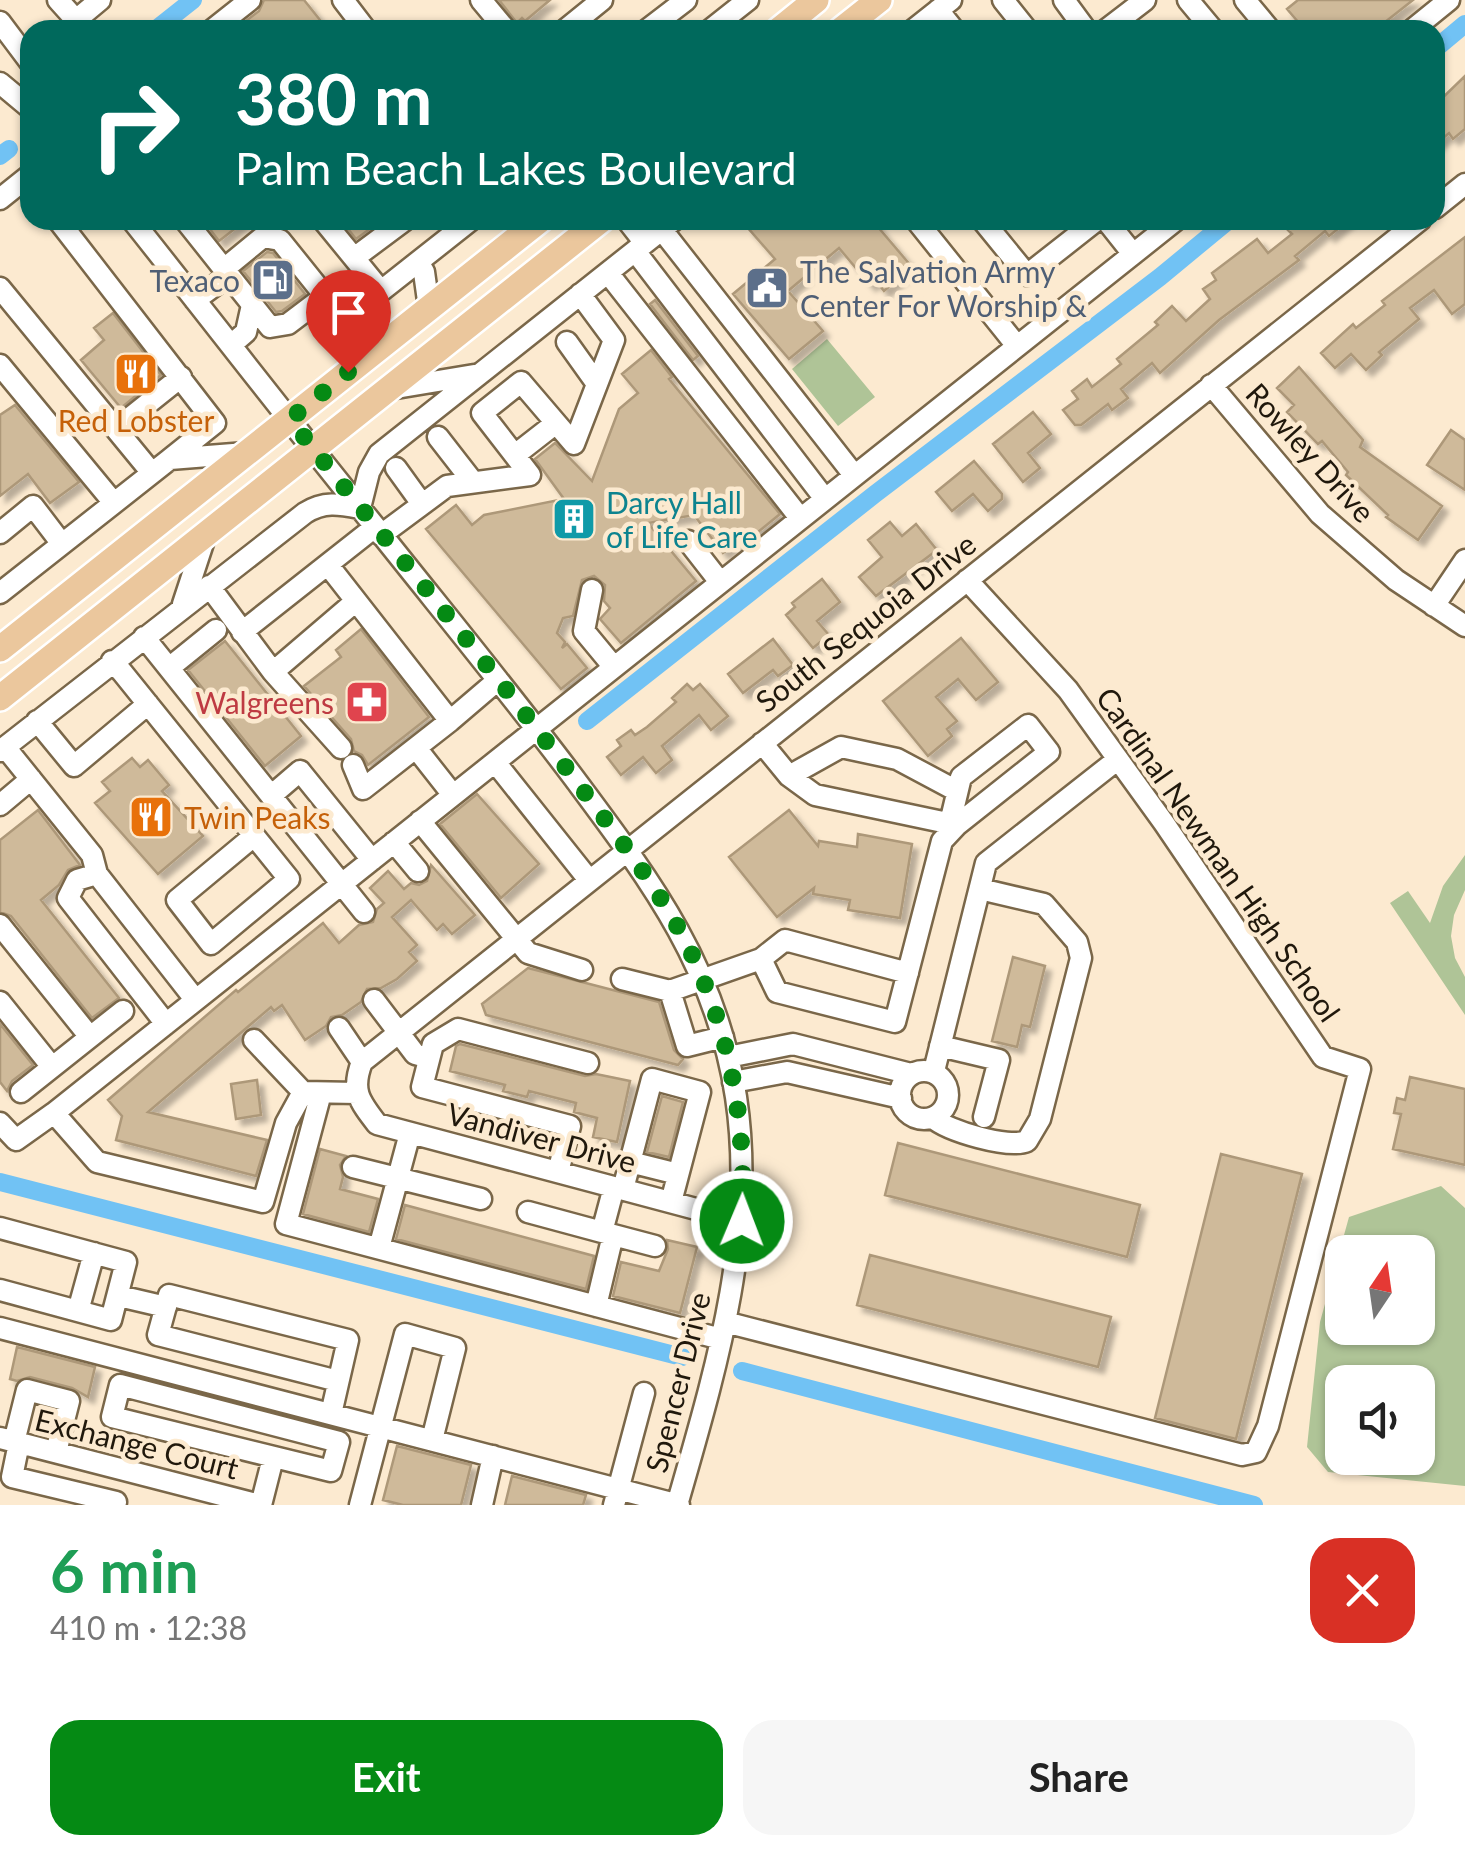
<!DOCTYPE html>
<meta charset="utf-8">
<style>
body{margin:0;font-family:Lato,sans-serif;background:#f6f6f6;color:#222;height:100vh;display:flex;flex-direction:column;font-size:38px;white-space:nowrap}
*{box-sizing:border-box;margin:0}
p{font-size:32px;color:#767676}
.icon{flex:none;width:55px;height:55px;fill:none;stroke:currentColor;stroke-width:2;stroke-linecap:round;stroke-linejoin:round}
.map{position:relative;height:1505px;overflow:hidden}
.drawer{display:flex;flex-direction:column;background:#fff;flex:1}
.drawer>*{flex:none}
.top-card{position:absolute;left:20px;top:20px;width:1425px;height:210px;border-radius:30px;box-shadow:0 2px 8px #0004;background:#00695c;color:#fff;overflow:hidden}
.needle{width:65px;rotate:13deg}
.tools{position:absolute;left:1325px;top:1235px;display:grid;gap:20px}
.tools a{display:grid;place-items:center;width:110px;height:110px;border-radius:20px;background:#fff;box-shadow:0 2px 8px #0004;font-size:50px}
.pin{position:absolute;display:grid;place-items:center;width:85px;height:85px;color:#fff;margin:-102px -42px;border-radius:50% 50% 50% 0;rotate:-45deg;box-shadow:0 0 10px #0007}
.pin .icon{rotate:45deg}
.me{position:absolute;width:110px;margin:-55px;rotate:1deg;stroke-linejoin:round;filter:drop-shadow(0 0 8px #0008)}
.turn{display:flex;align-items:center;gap:35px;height:210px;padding:0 50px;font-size:45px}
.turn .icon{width:130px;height:130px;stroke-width:2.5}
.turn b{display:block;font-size:70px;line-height:85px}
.round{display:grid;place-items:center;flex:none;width:105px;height:105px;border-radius:30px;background:#f6f6f6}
.overview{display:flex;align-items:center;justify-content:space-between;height:170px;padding:0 50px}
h1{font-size:60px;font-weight:700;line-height:75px;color:#1e9e55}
.action{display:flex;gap:20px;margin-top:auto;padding:20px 50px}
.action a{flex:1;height:115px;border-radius:30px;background:#058a14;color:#fff;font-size:40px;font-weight:700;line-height:115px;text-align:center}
.action a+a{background:#f6f6f6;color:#222}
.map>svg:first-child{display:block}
.green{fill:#afc497;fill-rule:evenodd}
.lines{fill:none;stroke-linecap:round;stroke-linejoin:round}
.canal{stroke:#71c2f4;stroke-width:18}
.building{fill:#cfba9a;stroke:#ad9879;stroke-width:2.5;filter:url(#shadow)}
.minor-casing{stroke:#7a6749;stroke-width:25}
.major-casing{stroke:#fff;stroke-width:30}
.minor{stroke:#fff;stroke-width:20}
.major{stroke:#ebc79d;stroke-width:25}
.route{stroke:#058a14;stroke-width:18;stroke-dasharray:0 32.4}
.labels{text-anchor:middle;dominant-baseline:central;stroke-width:9;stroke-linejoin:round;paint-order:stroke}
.service-label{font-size:30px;fill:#4e5e75;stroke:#fcead0;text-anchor:start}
.food-label{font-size:30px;fill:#c56008;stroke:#fcead0}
.street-label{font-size:30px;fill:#20180c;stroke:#fcead0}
.culture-label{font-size:30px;fill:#0d838f;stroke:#fcead0;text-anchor:start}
.health-label{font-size:30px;fill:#be3a42;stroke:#fcead0;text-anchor:end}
</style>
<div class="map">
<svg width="1465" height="1505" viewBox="0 0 1465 1505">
<defs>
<filter id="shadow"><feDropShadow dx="6" dy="6" stdDeviation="2.5" flood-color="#0004"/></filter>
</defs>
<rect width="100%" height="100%" fill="#fcead0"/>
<path class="green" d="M827,339L875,397L838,426L792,369Z
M1465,855V890L1454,915L1451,936L1455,958L1465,977V1015L1390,903L1408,891L1430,923L1443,886Z
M1441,1186L1465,1208V1486L1328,1472L1307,1447L1320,1322L1349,1217ZM1418,1252V1328H1342V1252ZM1418,1382V1458H1342V1382Z"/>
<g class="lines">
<path class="canal" d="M155,30L193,0
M1435,49L1465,24
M0,156L9,149
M587,721L875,494L1160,277L1229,220
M0,1182L682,1357
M742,1371L1254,1505"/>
</g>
<path class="building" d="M264,0H304L328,30H234L259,11Z
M499,0H550L525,21L522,18L517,23Z
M1298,0H1413L1375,30H1305L1287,9Z
M1465,76V129L1453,139L1449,133L1435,145V105Z
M203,220H246L219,241Z
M341,220H382L356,239Z
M757,220H821L827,228L837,220H872L912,267L884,291L875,280L870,285L839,248L788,291L823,331L789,359L733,294L775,259L748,228Z
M1300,220H1349L1329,236L1325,231L1295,256L1299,260L1219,320L1160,373L1152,363L1121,389L1128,398L1112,410L1108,404L1081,425H1075L1063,410L1078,399L1072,391L1087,379L1092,387L1121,364L1117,359L1158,325L1155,322L1172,306L1186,321L1210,299L1203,289L1216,280L1212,273L1257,239L1268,253L1292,234L1288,230Z
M1465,237V304L1452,314L1434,290L1410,308L1419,319L1379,352L1382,355L1366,370L1351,354L1335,368L1321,353L1353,324L1356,328L1385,305L1382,301Z
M267,252L273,253L305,294L282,311L276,312L243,271Z
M655,300L698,356L693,360L650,304Z
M113,313L161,375L121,408L81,360L104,340L94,328Z
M651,350L672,377L669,379L780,514L752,537L749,533L723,553L694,515L648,523L696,581L621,643L600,619L610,608L604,601L605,585L594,576L582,580L573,616L563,618L557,633L565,642L562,648L567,644L587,668L561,689L426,529L456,505L472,525L484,515L564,499L535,459L555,443L592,481L619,409L638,393L622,374Z
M1299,367L1363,440L1360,447L1442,506L1418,540L1386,517L1388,515L1346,475L1348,472L1322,441L1318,444L1287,412L1294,405L1277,388Z
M15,405L79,482L50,503L28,474L0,496V415Z
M1033,412L1051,434L1028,453L1040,468L1023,482L993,444Z
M1451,430L1465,440V490L1427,465Z
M974,461L1002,494V499L988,511L973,494L952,511L936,492Z
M890,522L902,536L916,524L937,550L876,596L859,577L882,557L868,540Z
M822,579L840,602L817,621L829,635L813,648L786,615L795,607L792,603Z
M361,629L429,717L368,765L362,755L354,751L351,739L304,686L341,657L336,650Z
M961,638L998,682L976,700L958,679L936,697L957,721L947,729L952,736L928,756L883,701Z
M773,639L793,665L778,676L773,670L743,693L728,674Z
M225,641L301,736L265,766L188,670Z
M687,684L693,690L700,684L728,716L711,730L699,715L662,746L672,760L656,773L643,757L621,775L607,757L621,746L617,740L631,730L635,735L647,727L676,702L672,698Z
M132,758L140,767L148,760L169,785L162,791L203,836L158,874L95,803L110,791L102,782Z
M477,794L539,864L501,898L440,824Z
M38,810L80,865L68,870L59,885L41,900L119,998L92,1018L11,916L0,912V840Z
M789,810L818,846L819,841L857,847L858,834L912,844L900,918L848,910L850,900L813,894L814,888L777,917L729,857Z
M431,865L475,915L452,934L443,924L437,930L411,900L392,917L417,945L409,952L417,961L397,979L381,988L367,989L361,1002L342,1015L331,1017L326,1026L305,1040L282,1005L274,1011L271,1007L148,1112L267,1140L256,1176L116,1140L122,1116L108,1100L236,990L238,992L323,923L339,943L359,925L373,922L377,909L384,903L370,888L388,871L404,889L411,883L419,885L427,881Z
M1013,957L1045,966L1030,1027L1022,1025L1017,1047L992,1041Z
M528,968L659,1002L674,1050L683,1059L678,1065L486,1015L482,1004Z
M0,1024L33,1065L12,1081L7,1091L0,1082Z
M460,1044L585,1076L596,1074L630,1081L617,1142L593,1137L597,1118L574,1112L576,1103L529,1091L527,1097L503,1091L505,1085L450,1071L456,1046Z
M1410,1077L1465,1089V1165L1393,1149L1401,1114L1394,1113L1397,1098L1405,1100Z
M257,1080L261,1115L236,1119L231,1084Z
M662,1096L683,1102L669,1157L647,1152Z
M898,1143L1140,1205L1127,1257L885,1195Z
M320,1149L346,1156L340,1165L343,1177L340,1189L378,1199L369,1232L303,1214Z
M1221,1154L1302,1174L1236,1439L1155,1418Z
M405,1205L594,1256L586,1289L396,1239Z
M667,1240L697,1247L680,1313L613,1296L621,1262L659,1271L668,1249Z
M870,1255L1111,1317L1098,1367L857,1305Z
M17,1347L95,1367L88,1397L72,1388L30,1377L17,1381L10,1379Z
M397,1446L471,1465L461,1505H403L383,1500Z
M512,1476L586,1495L583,1505H505Z"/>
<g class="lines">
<defs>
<path id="minor" d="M58,0L76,20L100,0
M343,0L366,30
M481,0L506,30
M1003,0L1027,30
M1064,0L1086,30
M1188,0L1213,30
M1245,0L1270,30
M938,10L954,30
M0,22L30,62
M212,30L250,0
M565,30L602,0
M647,30L686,0
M710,30L748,0
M913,30L951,0
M1106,30L1145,0
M1412,30L1449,0
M0,83L30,108
M0,199L30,175
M1435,208L1465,184
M58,220L215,423L170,459
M132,220C217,327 300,435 386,540C449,619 513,697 574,778C650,880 716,966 736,1097C757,1236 715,1372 677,1505
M185,220L270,327L288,324L325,296L371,354
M323,220L381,291
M627,220L645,243
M916,220L1017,346
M1106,220L1133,254
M983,221L1027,275L1097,220
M662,230L854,475
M635,251L825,499
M354,258L405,220
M418,262L424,272L429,308
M224,269L263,237L280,240L325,296
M608,273L800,518
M0,288L152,473
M376,295L471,220
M195,300L229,275
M567,342L597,384
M231,345L246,332L252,305
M0,365L114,503
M1211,385L1320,514L1396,580L1465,626
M390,389L474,375
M116,429L181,377
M438,437L473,482
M515,455L556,423
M396,468L422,504
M360,508L369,472L379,454L674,220
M0,533L33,506L62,544
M381,535L447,486L530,475L482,413L521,382L574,444L614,340L580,294
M688,541L720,582
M328,565L450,721L363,789L353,765
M209,586L273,672L356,601
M592,590L584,631L613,666
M0,593L170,459L246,453
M183,604L206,534
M1434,606L1465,560
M242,632L375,527
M144,637L364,912
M112,661L122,672L289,879L211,944L177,900L254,836
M169,668L216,630
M273,672L341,748
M37,721L74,766L148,704
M450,721L498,680
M762,743L789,776L815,795L957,825
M5,747L92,855L97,874L194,998
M416,748L453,795
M0,751L305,513C324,501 339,504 360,508
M495,762L589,880
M789,776L841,747L897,759L957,791
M272,795L300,771L372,860
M0,805L31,779
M420,821L528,953L582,970
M394,842L418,871
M97,874L77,880L68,898L166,1024
M0,925L90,1037
M761,959L777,992L895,1022L942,841L957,825L1049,752L1028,725L961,777L950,823
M622,979L670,991L761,959L785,940L908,973
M670,991L687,1046L723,1037
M374,1000L415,1054L429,1058
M0,1002L52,1067
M339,1028L362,1062
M254,1040L303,1092L357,1093
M940,1046L999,1060L984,1117
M728,1057L793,1044L911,1074
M900 1095a24 24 0 1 1 48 0a24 24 0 1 1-48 0Z
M934,1071L986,863L1117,760
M733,1082L787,1072L901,1098
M21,1092L123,1011
M303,1092L286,1123L263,1202L97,1162L54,1113L1176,220
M321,1093L286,1224L721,1339
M933,1118C948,1131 1009,1149 1027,1141L1040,1119L1081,958L1077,942L1044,904L980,889
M0,1123L16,1140L54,1113
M630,1162L678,1174
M353,1167L481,1199
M558,1172L570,1126L422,1087L433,1044L458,1029L588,1063
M614,1187L602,1232L655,1246
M623,1189L652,1079L700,1092L671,1202
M528,1212L602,1232
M741,1221L377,1124C359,1101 351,1090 362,1062L1420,220
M0,1228L126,1262L111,1320L0,1290
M379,1248L410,1133
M119,1296L166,1307
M596,1306L613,1235
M78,1311L94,1253
M725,1322L1242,1455L1256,1452L1268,1426L1360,1069L1323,1057L1164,823L1068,690L967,580
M0,1328L679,1505
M120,1385L339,1442L331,1471L112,1417Z
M331,1414L348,1340L169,1295L158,1335L338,1381
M0,1438L260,1505
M14,1442L27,1390L69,1401L56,1452
M19,1443L12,1477L116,1502L115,1505
M261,1505L273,1458
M360,1505L405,1334L455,1348L432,1440
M482,1505L493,1456
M614,1505L644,1393"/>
<path id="major" d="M779,30L816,0
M841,30L879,0
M0,649L540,220
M0,698L601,220"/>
</defs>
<use href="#minor" class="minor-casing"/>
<use href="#major" class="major-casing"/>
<use href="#minor" class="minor"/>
<use href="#major" class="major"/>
</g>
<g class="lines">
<path class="route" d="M348,372L290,419C384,538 482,655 573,777C622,842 674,906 704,982C735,1058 746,1139 742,1221"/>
</g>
<defs>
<symbol id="fuel-square" viewBox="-11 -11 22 22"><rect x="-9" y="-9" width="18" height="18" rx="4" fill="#5c6f8a" stroke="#fcead0"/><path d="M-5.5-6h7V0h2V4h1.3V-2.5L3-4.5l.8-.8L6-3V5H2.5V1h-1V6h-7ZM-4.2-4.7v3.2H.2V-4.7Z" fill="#fff"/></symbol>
<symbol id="civic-square" viewBox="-11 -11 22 22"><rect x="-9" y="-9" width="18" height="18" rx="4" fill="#5c6f8a" stroke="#fcead0"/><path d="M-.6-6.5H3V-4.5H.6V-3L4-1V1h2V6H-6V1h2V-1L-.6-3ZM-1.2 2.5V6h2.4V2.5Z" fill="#fff"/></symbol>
<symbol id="restaurant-square" viewBox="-11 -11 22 22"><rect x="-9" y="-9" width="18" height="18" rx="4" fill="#e8710a" stroke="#fcead0"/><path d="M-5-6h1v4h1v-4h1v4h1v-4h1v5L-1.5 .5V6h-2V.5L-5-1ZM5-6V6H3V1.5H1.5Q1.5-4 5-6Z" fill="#fff"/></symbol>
<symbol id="building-square" viewBox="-11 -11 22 22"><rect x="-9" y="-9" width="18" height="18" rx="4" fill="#0f9aa8" stroke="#fcead0"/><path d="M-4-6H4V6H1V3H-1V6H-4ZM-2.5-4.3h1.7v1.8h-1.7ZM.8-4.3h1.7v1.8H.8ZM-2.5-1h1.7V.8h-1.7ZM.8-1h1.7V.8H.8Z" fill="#fff"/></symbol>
<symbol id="pharmacy-square" viewBox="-11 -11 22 22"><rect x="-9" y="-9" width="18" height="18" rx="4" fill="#e0444e" stroke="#fcead0"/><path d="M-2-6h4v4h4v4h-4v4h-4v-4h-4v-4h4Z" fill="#fff"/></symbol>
</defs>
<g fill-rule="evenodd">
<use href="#fuel-square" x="248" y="255" width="50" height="50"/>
<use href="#civic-square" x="742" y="263" width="50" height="50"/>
<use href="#restaurant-square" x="111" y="349" width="50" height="50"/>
<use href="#building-square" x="549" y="494" width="50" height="50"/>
<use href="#pharmacy-square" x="342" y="677" width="50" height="50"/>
<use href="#restaurant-square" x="126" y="792" width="50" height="50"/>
</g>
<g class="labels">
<g class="service-label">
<text x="800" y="271">The Salvation Army<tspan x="800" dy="34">Center For Worship &amp;</tspan></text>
<text x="240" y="280" text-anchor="end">Texaco</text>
</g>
<g class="food-label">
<text x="136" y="420">Red Lobster</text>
<text x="184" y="817" text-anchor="start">Twin Peaks</text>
</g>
<g class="street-label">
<text transform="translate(1311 452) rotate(48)">Rowley Drive</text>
<text transform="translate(865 622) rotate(-38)">South Sequoia Drive</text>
<text transform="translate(1219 854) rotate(55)">Cardinal Newman High School</text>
<text transform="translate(542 1137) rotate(15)">Vandiver Drive</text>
<text transform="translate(677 1382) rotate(-76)">Spencer Drive</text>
<text transform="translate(137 1443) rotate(14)">Exchange Court</text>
</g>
<g class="culture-label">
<text x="606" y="502">Darcy Hall<tspan x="606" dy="34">of Life Care</tspan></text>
</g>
<g class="health-label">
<text x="334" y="702">Walgreens</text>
</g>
</g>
</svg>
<div class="tools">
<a><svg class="needle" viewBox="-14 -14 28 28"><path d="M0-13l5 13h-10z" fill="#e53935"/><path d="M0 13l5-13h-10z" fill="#767676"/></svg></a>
<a><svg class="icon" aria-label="sound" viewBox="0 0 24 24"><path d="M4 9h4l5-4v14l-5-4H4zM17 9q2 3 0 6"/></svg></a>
</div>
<div class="pin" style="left:348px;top:372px;background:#d93025"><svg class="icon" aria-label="arrive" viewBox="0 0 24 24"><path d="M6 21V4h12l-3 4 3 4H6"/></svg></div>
<svg class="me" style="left:742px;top:1221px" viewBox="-20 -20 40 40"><circle r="17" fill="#058a14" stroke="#fff" stroke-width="3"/><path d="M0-11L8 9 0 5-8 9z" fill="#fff"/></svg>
<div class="top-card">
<div class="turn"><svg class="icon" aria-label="right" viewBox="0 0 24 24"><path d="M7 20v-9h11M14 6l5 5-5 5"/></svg><div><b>380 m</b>Palm Beach Lakes Boulevard</div></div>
</div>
</div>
<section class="drawer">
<div class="overview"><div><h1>6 min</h1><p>410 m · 12:38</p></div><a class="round" style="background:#d93025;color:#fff"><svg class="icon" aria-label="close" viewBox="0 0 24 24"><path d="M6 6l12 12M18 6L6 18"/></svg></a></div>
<div class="action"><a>Exit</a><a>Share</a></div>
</section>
